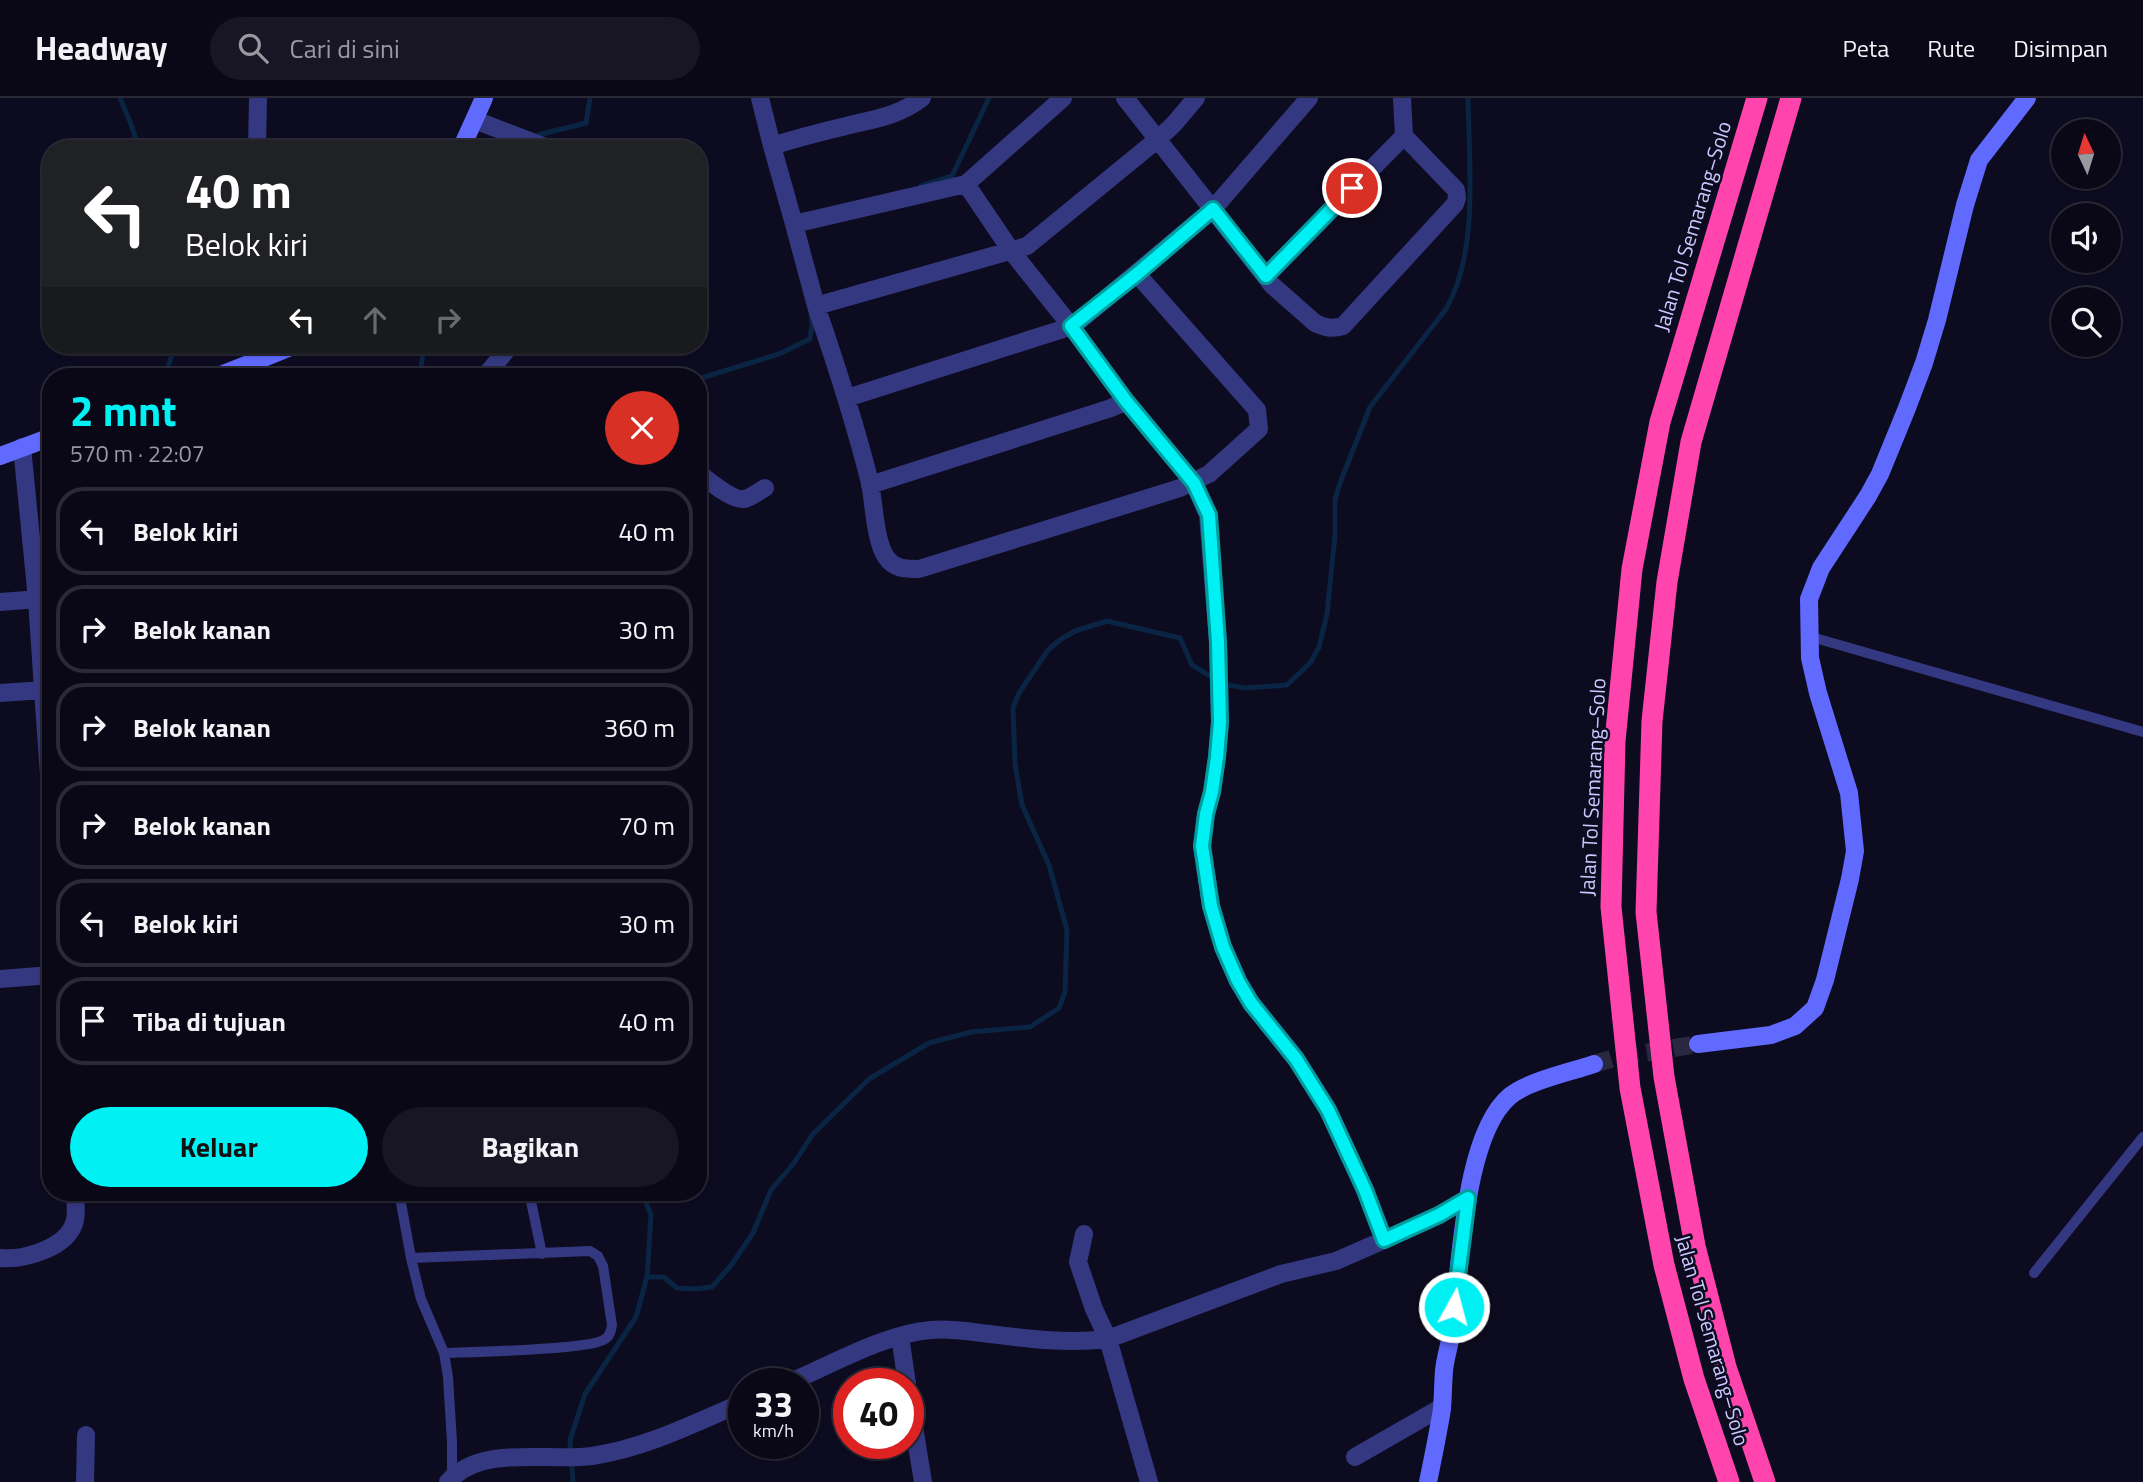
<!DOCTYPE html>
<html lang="id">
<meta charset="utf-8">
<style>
body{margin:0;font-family:"Titillium Web",sans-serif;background:#181624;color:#f1f3f6;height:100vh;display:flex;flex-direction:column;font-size:26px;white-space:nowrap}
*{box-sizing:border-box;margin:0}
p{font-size:23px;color:#999aa1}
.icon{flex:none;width:38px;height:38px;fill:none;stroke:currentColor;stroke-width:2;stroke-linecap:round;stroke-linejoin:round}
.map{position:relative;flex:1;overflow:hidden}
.sheet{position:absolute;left:42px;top:270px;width:665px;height:833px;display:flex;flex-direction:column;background:#0a0817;border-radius:28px;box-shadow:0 2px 5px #0004,0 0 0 2px #2a2936}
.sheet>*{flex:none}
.top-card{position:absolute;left:42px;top:42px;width:665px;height:214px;border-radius:28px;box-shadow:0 2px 5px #0004,0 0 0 2px #2a2936;background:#202124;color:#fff;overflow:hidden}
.needle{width:46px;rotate:356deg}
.tools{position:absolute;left:2051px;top:21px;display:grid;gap:14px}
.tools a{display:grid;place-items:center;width:70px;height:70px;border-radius:50%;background:#0a0817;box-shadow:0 2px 5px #0004,0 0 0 2px #2a2936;font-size:35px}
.speed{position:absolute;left:728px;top:1270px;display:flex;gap:14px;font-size:35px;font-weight:700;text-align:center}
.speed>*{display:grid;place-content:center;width:91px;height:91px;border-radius:50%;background:#0a0817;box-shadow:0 2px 5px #0004,0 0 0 2px #2a2936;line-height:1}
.speed small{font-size:18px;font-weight:400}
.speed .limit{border:10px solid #d22;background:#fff;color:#111}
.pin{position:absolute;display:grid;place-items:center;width:60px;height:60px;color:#fff;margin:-30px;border:4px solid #fff;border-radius:50%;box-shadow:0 2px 7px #0007}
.me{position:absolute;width:77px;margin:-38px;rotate:7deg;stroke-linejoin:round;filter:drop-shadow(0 0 5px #0008)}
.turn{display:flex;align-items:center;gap:24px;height:147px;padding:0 28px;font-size:32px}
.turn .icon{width:91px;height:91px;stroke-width:2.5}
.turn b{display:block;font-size:49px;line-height:60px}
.lanes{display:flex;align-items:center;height:66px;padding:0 28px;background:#0003;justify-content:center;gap:35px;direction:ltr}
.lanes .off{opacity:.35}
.round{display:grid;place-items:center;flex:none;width:74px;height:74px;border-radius:37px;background:#181624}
.headline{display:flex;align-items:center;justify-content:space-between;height:119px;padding:0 28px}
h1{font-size:42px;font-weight:700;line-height:52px;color:#00f1f4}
.cta{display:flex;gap:14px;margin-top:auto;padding:14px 28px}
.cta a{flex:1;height:80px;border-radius:42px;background:#00f1f4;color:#111;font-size:28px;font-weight:700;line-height:80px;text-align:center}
.cta a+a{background:#181624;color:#f1f3f6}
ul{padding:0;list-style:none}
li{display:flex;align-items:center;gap:21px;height:88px;margin:0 14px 10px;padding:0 14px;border:4px solid #2a2936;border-radius:28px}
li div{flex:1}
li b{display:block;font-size:26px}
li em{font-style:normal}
header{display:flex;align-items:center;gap:42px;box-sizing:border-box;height:98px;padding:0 35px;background:#0a0817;border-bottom:2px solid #2a2936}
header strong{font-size:33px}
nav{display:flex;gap:38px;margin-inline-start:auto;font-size:24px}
.search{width:490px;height:63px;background:#181624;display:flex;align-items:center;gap:18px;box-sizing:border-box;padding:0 24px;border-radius:38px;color:#999aa1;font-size:26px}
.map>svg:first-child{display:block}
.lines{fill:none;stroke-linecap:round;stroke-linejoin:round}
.stream{stroke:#0a2544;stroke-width:5}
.secondary-tunnel{stroke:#2a2841;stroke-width:18;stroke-dasharray:18 9;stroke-linecap:butt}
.lane{stroke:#343880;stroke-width:10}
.street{stroke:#343880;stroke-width:18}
.secondary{stroke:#606aff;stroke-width:18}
.highway{stroke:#ff44ae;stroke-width:21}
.route-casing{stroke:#009d9f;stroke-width:18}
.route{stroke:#00f1f4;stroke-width:12}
.labels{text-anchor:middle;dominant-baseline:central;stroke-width:5;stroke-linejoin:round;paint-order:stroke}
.street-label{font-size:21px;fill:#cbc9ff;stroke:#0d0b1f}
</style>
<header>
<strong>Headway</strong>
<div class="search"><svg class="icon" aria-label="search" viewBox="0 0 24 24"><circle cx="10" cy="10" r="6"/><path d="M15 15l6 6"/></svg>Cari di sini</div>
<nav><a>Peta</a><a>Rute</a><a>Disimpan</a></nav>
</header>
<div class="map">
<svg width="2143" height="1384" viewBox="0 0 2143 1384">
<rect width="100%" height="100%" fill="#0d0b1f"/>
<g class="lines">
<path class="stream" d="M120,0L131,26L139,51
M534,42L538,37L586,25L590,0
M921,88L952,78L989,0
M165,278L175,247
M420,278L424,247
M698,281L779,256L810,241L812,227L811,216
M1223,586L1245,590L1287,587L1311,564L1319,549L1327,516L1335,437V401L1340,385L1370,309L1446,211C1479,154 1469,65 1468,0
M647,1179H664L677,1190L695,1191L712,1189L732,1166L753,1135L771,1092L794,1065L813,1036L869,981L929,945L971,934L1030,929L1059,910L1065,894L1067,832L1049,767L1022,707L1015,666L1013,610L1019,595L1048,552L1061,541L1075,533L1107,523L1180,540L1192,567L1215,581
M573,1384L570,1342L585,1296L636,1219L647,1179L651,1117L642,1094"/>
<path class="secondary-tunnel" d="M1594,966L1614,960L1698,946"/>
<path class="lane" d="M1808,538L2143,634
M399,1094L411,1160L421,1201L444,1255L448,1279L452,1344V1380
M529,1094L542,1156
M411,1160L590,1153L598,1158L603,1168L612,1227C611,1233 610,1238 605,1241C591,1252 469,1254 444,1255
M2034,1175L2143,1039"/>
<path class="street" d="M760,0L772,48
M1125,0L1272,187L1315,225C1325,230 1332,231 1343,228L1455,106L1457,100L1456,92L1404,38
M475,22L550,51
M257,51L258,0
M794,126L772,48C797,40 821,34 846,28C874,21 899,18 922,0
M1137,176L1257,312L1259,331L1209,376L1180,390L919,471C905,471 894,471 886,459C875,443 874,405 870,385C855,325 836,266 816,208L1027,148L1158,41L1174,26L1196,0
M1266,178L1404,38L1402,0
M816,208L794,126L966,86
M255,264V247
M485,278L511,247
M847,300L1060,232L1079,223L1213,111L1309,0
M698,374C707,382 733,403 744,401C751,400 759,393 765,390
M870,387L1111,310L1126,303
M0,504L51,500
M51,591L43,592L51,705
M0,595L43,592L37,501L22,349
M0,881L51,877
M1084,1136L1078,1164L1094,1211L1108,1241L1149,1384
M1384,1142L1439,1117L1468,1100
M0,1160C24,1162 69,1150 75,1122C77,1113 75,1103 75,1094
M900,1238L907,1286
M786,1286C829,1268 886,1235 931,1232C951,1230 971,1234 990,1236C1030,1241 1068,1246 1108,1241L1281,1176L1336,1163L1384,1142L1365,1092L1328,1012L1296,961L1251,905L1238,883L1223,849L1211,808L1202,748L1206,716L1212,693L1217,659L1220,624L1218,544L1208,417L1194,385L1126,303L1071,228L1012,154L966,86L1063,0
M908,1292L923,1384
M1355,1359L1442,1309
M85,1384L86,1337
M448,1384C481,1346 548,1364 592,1358C646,1350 695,1325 744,1304"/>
<path class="secondary" d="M461,51L484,0
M218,278L296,247
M0,358L51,339
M1698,946L1771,937L1795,928L1815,910L1825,882L1850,781L1855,753L1849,695L1818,595L1810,560L1809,501L1821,470L1868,398L1880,376L1907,310L1924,265L1937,222L1965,107L1979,62L2027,0
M1428,1384C1433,1360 1438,1335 1442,1311C1443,1298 1443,1286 1444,1273C1445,1261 1449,1249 1451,1237C1461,1176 1462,1038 1510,998C1528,983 1571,974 1594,966"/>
<path class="highway" d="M1729,1384L1694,1281L1664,1167L1630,990L1611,809L1615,643L1632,471L1660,324L1757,0
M1765,1384L1726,1269L1695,1148L1664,979L1646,814L1652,623L1667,484L1691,344L1791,0"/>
</g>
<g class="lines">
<defs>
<path id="route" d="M1352,90L1266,178L1213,111L1137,176L1071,228L1126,303L1194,385L1209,417L1218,544L1220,624L1217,659L1212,694L1206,716L1202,748L1211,808L1223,849L1238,883L1251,905L1296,961L1328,1012L1365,1092L1384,1142L1439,1117L1468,1100L1454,1209"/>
</defs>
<use href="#route" class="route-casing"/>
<use href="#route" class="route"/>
</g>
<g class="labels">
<g class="street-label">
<text transform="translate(1692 128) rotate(-73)">Jalan Tol Semarang–Solo</text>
<text transform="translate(1592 689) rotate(-87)">Jalan Tol Semarang–Solo</text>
<text transform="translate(1713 1242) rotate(74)">Jalan Tol Semarang–Solo</text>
</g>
</g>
</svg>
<div class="tools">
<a><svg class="needle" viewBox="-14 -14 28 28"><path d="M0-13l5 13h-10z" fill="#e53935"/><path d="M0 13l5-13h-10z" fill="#999aa1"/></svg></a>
<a><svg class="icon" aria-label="sound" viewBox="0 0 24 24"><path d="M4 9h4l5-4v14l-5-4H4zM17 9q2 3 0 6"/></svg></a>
<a><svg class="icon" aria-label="search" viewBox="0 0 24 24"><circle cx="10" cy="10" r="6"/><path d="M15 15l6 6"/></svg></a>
</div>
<div class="speed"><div>33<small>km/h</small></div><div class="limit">40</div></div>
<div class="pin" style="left:1352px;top:90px;background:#d93025"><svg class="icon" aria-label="arrive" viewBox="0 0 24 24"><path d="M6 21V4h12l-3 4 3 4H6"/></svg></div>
<svg class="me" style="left:1454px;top:1209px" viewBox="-20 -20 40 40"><circle r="17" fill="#00f1f4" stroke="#fff" stroke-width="3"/><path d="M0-11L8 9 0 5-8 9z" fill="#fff"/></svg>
<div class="top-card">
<div class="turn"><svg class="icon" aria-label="left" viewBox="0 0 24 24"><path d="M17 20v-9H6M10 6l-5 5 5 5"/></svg><div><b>40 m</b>Belok kiri</div></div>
<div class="lanes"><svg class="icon" aria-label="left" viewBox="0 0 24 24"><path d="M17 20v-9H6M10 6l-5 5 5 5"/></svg><svg class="icon off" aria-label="ahead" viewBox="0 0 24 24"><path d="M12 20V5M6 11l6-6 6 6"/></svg><svg class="icon off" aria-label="right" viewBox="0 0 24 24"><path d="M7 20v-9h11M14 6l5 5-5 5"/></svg></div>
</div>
<section class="sheet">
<div class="headline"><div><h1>2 mnt</h1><p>570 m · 22:07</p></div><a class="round" style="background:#d93025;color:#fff"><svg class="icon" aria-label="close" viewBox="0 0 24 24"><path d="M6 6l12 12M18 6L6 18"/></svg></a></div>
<ul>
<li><svg class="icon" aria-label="left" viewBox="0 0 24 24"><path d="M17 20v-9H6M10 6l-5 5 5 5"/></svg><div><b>Belok kiri</b></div><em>40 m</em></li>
<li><svg class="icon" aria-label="right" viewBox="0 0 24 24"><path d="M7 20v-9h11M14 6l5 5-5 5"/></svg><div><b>Belok kanan</b></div><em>30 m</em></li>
<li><svg class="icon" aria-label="right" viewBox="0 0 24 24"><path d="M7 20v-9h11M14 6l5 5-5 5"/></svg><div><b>Belok kanan</b></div><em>360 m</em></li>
<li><svg class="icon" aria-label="right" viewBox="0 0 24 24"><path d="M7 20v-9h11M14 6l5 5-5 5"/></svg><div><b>Belok kanan</b></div><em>70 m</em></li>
<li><svg class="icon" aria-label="left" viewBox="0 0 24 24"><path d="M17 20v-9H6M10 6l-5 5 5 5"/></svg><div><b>Belok kiri</b></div><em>30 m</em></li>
<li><svg class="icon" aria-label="arrive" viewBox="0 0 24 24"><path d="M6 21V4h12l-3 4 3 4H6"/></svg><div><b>Tiba di tujuan</b></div><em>40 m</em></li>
</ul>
<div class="cta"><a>Keluar</a><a>Bagikan</a></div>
</section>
</div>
